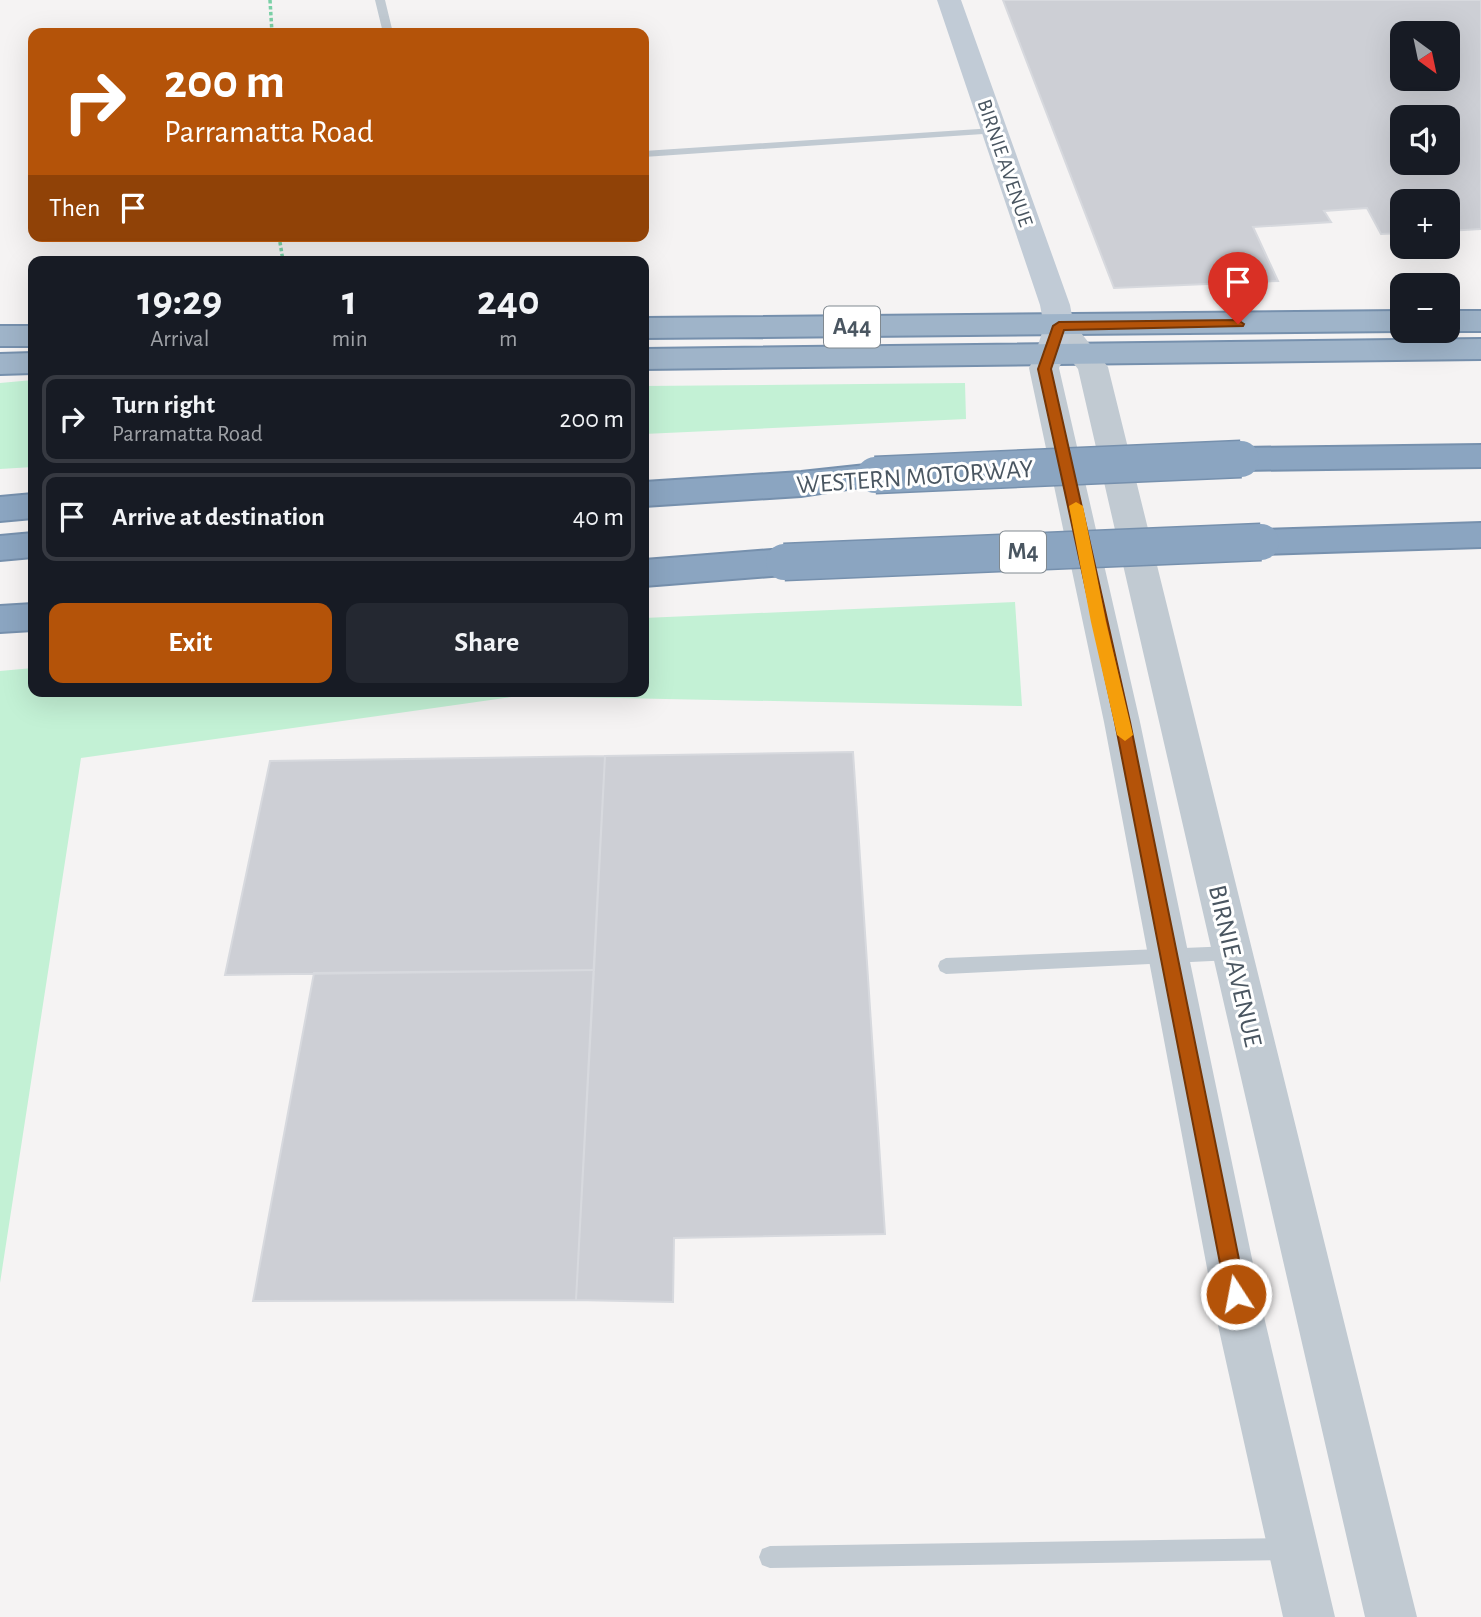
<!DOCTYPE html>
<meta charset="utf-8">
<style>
body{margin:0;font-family:"Alegreya Sans",sans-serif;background:#242831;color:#f1f3f6;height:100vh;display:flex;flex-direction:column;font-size:26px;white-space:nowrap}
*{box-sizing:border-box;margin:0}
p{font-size:23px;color:#9ea1a6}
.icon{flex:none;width:38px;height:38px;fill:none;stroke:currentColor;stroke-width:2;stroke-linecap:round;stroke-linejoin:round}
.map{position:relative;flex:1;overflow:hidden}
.drawer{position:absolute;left:28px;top:256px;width:621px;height:441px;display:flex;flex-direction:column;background:#171b24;border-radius:14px;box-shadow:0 7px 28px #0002}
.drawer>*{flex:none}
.guide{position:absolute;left:28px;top:28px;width:621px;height:214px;border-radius:14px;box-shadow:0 7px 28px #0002;background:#b45309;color:#fff;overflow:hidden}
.needle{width:46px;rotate:147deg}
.fabs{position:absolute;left:1390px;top:21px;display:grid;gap:14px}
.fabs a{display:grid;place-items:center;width:70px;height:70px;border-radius:14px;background:#171b24;box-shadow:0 7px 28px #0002;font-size:35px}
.pin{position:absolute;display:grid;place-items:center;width:60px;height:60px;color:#fff;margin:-72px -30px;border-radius:50% 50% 50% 0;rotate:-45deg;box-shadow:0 0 7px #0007}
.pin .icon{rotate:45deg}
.me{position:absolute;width:77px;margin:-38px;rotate:349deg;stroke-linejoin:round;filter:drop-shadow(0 0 5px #0008)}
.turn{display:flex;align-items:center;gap:24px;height:147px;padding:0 21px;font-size:32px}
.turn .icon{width:91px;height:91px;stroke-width:2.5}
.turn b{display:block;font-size:49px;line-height:60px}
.then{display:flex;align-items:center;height:66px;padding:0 21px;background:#0003;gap:14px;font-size:26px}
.eta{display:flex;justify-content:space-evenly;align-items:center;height:119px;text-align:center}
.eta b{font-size:42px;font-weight:700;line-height:49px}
.action{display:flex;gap:14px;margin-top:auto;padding:14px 21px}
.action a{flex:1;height:80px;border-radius:14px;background:#b45309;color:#fff;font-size:28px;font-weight:700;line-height:80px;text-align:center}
.action a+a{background:#242831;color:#f1f3f6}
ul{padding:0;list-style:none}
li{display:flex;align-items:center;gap:21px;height:88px;margin:0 14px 10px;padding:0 7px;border:4px solid #363941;border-radius:14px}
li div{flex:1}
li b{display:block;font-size:26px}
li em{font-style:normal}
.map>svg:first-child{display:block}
.green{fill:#c3f1d5}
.building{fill:#cdcfd5;stroke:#d7d9de;stroke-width:2;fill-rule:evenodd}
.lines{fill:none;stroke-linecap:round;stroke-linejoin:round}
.trunk-casing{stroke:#7690ad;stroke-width:4}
.motorway-casing{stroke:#7690ad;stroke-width:4}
.path{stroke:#7ad0a6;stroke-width:3.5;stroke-dasharray:3.5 2.5;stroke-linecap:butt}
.service{fill:#c1cad2;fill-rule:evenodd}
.tertiary{fill:#c1cad2;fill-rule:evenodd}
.secondary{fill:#c1cbd6;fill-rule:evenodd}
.trunk{fill:#9fb4c9;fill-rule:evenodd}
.motorway{fill:#8ba5c1;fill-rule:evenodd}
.motorway-bridge-casing{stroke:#7690ad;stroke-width:39;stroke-linecap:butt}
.motorway-bridge{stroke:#8ba5c1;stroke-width:36}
.route{fill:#b45309;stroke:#753606;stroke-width:2}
.slow{fill:#f59e0b}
.labels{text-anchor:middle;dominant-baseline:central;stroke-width:6;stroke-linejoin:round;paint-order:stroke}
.far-street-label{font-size:21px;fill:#4a5661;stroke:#fff}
.shield{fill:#fff;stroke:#808990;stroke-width:2}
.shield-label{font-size:24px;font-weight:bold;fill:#4a5661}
.street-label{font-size:26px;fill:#4a5661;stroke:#fff}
</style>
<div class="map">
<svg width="1481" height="1617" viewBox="0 0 1481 1617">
<rect width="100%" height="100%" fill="#f5f3f3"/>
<path class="green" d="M33,380V467L0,469V383Z
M965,383L966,419L644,434V386Z
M1015,602L1022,706L518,696L81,758L0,1283V671L33,668V691H644V618Z"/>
<path class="building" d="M1003,0H1481V229L1447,231V201H1402V233L1381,234L1367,208L1324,211L1331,222L1253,227L1278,281L1114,288ZM1402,33H1447V79H1402ZM1402,117H1447V163H1402Z
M853,752L885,1234L674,1238L673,1302L576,1300L605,756Z
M605,756L594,970L225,975L270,761Z
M594,970L576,1300L253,1301L314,973Z"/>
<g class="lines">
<defs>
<path id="trunk" d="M1402,311V331L644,338V318Z
M1447,311H1481V331H1447Z
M0,326H33V346H0Z
M1481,339V359L644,369V349Z
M33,353V373L0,374V354Z"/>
<path id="motorway" d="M1481,445V467L1241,470L1230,467L1225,459L1230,451L1241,448Z
M875,464L887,467L891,475L887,483L801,496L644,506V482L801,472Z
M33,494V518L0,521V497Z
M1481,523V547L1261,554L1249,551L1244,542L1249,533L1261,530Z
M33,533V557L0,560V536Z
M784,549L796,553L801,562L796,571L784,575L644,586V560Z
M33,604V630L0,632V606Z"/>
</defs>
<use href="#trunk" class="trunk-casing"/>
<use href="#motorway" class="motorway-casing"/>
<path class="path" d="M270,0L272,33
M279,236L283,261"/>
<path class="service" d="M375,0H385L393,33H383Z
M994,128L999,131L998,133L644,157V151Z
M1232,946L1238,948L1240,953L1238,958L1232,960L946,974L940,971L938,966L940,961L946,958Z
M1288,1538L1295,1542L1299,1549L1295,1556L1288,1560L770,1568L762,1565L759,1557L762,1549L770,1546Z"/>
<path class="tertiary" d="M1059,316L1070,319L1108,367L1417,1617H1365L1078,369L1044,326L1048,319Z
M1050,345L1061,348L1065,355L1059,368L1140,722L1265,1321L1335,1617H1283L1217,1321L1104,722L1029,368L1039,348Z"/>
<path class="secondary" d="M937,0H961L1070,305L1074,326L1061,362L1050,365L1039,362L1035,355L1044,326L1040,305Z"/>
<use href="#trunk" class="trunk"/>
<use href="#motorway" class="motorway"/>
<defs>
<path id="motorway-bridge" d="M875,475L1241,459
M784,562L1261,542"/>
</defs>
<use href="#motorway-bridge" class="motorway-bridge-casing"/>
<use href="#motorway-bridge" class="motorway-bridge"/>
</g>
<path class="route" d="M1238,320L1244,324L1243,326L1064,330L1051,369L1130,722L1246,1294L1243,1301L1236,1304L1229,1301L1226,1294L1115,722L1038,369L1053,326L1059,322Z"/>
<path class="slow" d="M1076,502L1083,506L1106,622L1133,735L1125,741L1117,735L1091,622L1069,506Z"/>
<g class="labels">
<g class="far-street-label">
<text transform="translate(1005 163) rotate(71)">BIRNIE AVENUE</text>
</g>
<g class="shield">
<rect x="824" y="306.5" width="56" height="41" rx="5"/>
<rect x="1000" y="531.5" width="46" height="41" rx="5"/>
</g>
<g class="shield-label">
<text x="852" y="327">A44</text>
<text x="1023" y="552">M4</text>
</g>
<g class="street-label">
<text transform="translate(915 477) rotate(-4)">WESTERN MOTORWAY</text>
<text transform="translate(1235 966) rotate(77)">BIRNIE AVENUE</text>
</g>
</g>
</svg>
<div class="fabs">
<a><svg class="needle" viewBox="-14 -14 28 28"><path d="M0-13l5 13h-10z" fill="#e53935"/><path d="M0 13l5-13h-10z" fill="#9ea1a6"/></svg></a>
<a><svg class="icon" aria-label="sound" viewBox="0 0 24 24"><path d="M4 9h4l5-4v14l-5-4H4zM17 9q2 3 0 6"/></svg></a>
<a>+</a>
<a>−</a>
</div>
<div class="pin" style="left:1238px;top:324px;background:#d93025"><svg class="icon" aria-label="arrive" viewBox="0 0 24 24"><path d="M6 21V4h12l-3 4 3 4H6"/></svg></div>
<svg class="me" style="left:1236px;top:1294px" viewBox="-20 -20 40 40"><circle r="17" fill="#b45309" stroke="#fff" stroke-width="3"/><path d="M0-11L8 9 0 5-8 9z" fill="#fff"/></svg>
<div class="guide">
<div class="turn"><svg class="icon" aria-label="right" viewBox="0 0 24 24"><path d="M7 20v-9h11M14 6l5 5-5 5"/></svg><div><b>200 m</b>Parramatta Road</div></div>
<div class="then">Then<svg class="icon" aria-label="arrive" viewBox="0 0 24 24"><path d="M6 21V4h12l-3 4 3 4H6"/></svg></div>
</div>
<section class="drawer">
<div class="eta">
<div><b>19:29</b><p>Arrival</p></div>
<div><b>1</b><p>min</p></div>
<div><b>240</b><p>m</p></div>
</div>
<ul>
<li><svg class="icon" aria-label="right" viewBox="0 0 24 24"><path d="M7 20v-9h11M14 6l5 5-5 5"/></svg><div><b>Turn right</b><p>Parramatta Road</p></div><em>200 m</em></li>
<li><svg class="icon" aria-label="arrive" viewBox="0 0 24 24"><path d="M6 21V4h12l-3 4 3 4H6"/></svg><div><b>Arrive at destination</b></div><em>40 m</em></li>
</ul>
<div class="action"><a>Exit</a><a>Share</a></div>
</section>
</div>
